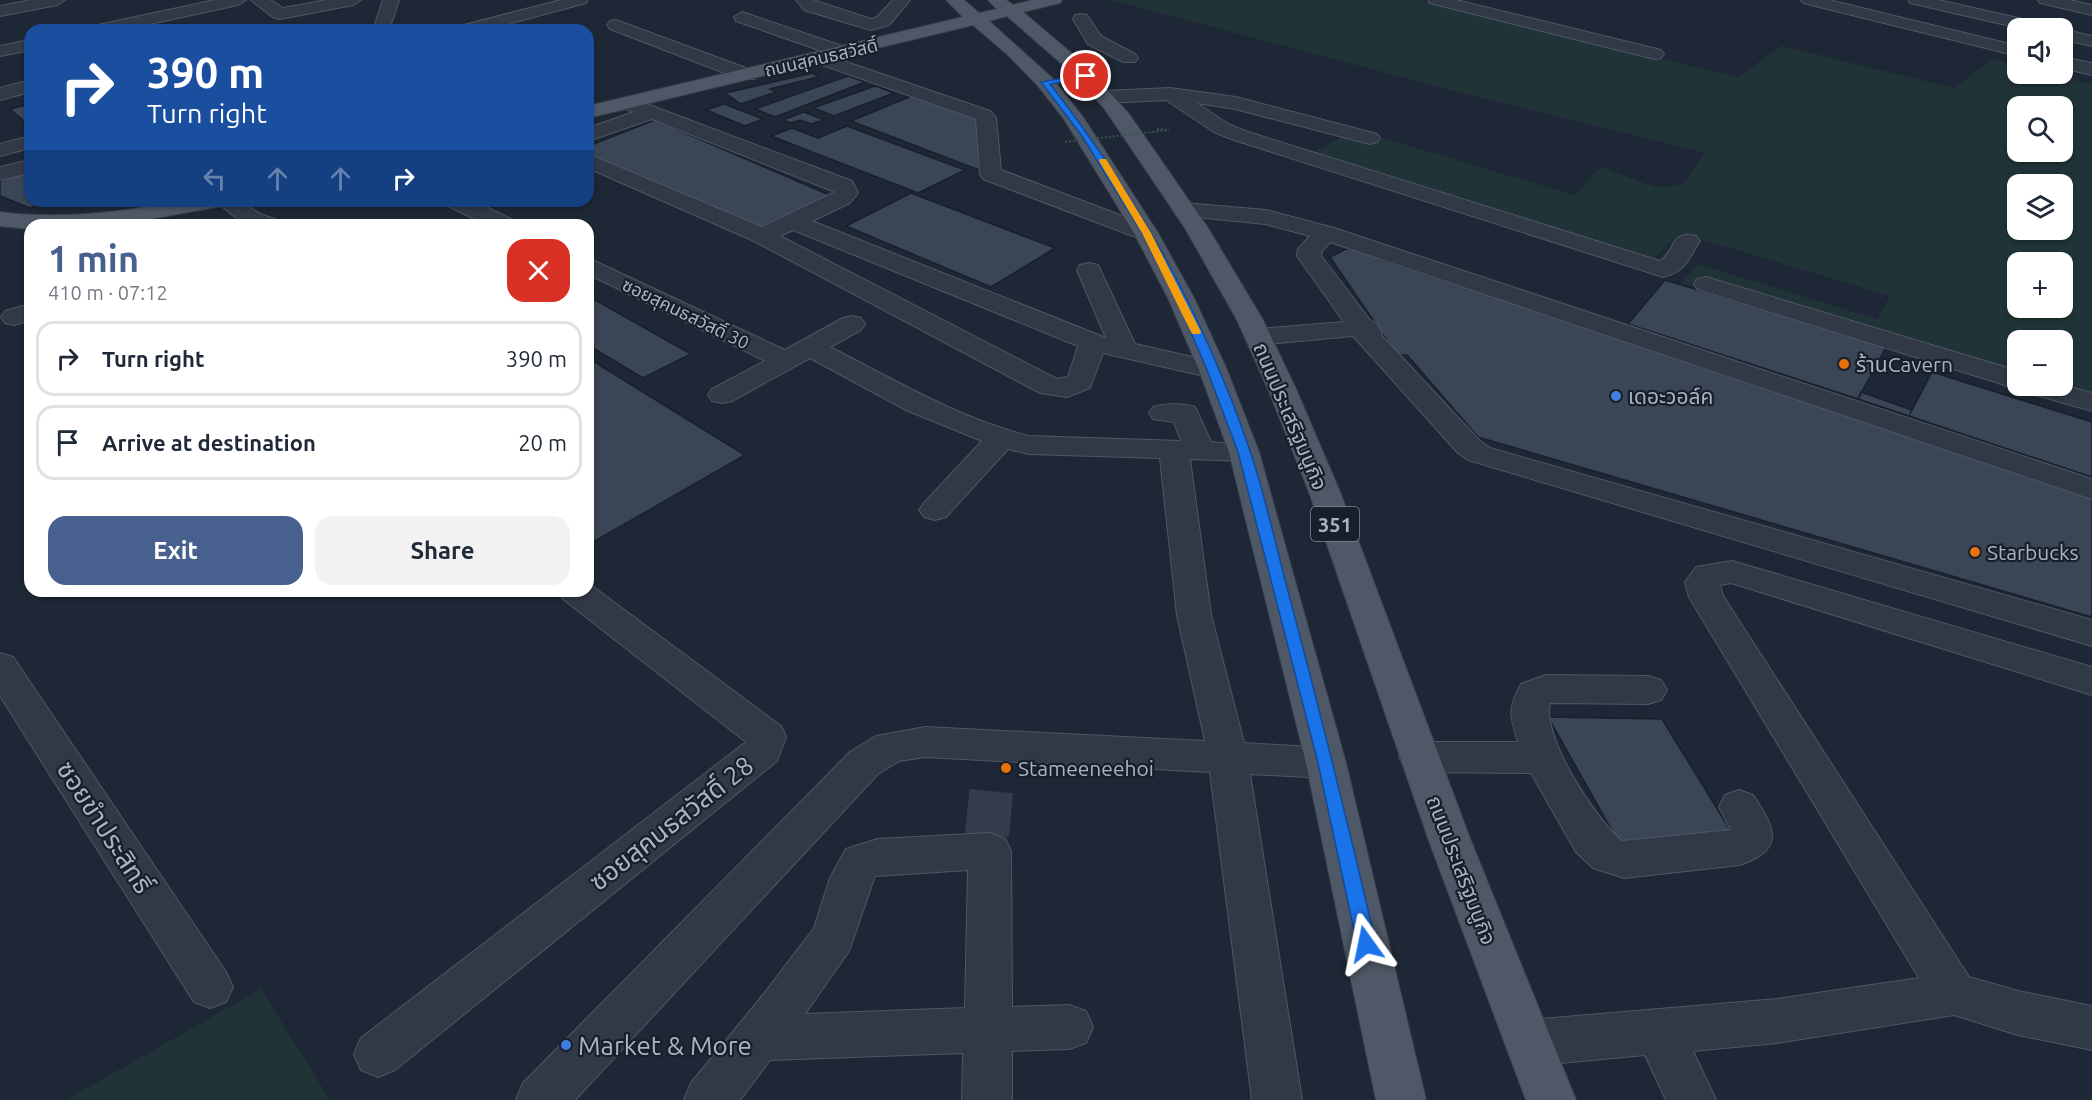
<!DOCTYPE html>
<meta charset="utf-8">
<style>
body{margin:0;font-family:Ubuntu,"Noto Sans Thai",sans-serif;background:#f2f2f3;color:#1f2937;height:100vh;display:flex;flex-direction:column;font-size:22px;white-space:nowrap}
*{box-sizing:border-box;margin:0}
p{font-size:20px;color:#747a83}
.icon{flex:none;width:33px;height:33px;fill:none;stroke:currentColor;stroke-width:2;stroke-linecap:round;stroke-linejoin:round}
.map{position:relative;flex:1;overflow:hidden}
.side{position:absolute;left:24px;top:219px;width:570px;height:378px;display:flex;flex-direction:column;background:#fff;border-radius:18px;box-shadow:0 2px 4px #0004}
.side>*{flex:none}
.top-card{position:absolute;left:24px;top:24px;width:570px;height:183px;border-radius:18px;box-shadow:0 2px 4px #0004;background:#1a4fa0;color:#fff;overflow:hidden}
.controls{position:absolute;left:2007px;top:18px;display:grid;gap:12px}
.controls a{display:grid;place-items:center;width:66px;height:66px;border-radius:12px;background:#fff;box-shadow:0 2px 4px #0004;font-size:30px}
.pin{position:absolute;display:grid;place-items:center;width:51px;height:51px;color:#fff;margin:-26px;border:3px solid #fff;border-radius:50%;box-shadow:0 2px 6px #0007}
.me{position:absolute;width:66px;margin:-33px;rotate:348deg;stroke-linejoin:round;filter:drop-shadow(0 0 4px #0008)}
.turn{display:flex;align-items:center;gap:21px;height:126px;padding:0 24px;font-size:27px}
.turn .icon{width:78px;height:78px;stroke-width:2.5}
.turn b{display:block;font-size:42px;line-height:51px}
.lanes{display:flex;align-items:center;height:57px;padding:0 24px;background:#0003;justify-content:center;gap:30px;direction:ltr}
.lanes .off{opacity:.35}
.round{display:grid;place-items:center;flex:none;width:63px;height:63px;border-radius:18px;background:#f2f2f3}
.overview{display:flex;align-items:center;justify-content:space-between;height:102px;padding:0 24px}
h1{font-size:36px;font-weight:700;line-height:45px;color:#48608e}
.button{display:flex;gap:12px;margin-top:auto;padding:12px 24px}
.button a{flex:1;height:69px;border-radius:18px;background:#48608e;color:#fff;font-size:24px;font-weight:700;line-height:69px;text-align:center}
.button a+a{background:#f2f2f3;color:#1f2937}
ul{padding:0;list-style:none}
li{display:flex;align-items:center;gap:18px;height:75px;margin:0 12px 9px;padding:0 12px;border:3px solid #e0e1e3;border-radius:18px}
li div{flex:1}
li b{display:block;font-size:22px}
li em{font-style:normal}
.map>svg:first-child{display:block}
.green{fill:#203336;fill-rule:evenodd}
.building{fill:#3a4556;stroke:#19202c;stroke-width:1.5}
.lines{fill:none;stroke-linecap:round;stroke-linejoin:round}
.minor-tunnel{stroke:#333c4a;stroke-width:44;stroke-dasharray:44 22;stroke-linecap:butt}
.minor-casing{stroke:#4f5664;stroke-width:2}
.major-casing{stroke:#3b424f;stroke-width:2}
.path{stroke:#3e5054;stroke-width:2;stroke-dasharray:2 2;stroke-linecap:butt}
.minor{fill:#323946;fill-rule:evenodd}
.major{fill:#4f5866;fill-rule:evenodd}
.path-bridge{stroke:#3e5054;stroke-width:2;stroke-dasharray:2 2;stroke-linecap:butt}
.route{fill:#1a73e8;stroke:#114b97;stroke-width:1.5}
.slow{fill:#f59e0b}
.food-dot{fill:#e8710a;stroke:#181e2a;stroke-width:2}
.shop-dot{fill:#3f7fe0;stroke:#181e2a;stroke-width:2}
.labels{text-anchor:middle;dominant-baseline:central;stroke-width:4.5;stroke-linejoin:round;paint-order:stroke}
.far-street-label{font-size:18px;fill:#abb3c3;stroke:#181e2a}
.shield{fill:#181e2a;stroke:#7f8695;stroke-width:1.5}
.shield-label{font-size:20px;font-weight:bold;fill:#abb3c3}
.poi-label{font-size:21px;fill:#abb3c3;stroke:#181e2a;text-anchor:start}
.street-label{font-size:21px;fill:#abb3c3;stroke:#181e2a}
.near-street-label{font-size:26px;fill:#abb3c3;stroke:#181e2a}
.near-poi-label{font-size:26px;fill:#abb3c3;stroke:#181e2a;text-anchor:start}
</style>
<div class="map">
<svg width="2092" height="1100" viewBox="0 0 2092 1100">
<rect width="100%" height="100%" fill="#1e2735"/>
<path class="green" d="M1111,0H1420L1737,77L1782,46L1954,88L1993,59L2017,65L2018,74H2050L2092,84V408L2019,386H2062V340H2018L2017,385L1680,283L1698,264L1877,319L1890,296L1680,233L1650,262L1309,154L1356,130L1574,195L1601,167L1655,187L1682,185L1705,153L1458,92ZM2018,106H2062V152H2018ZM2018,184H2062V230H2018ZM2018,262H2062V308H2018Z
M261,989L330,1100H66Z"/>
<path class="building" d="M813,73L818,77L770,89L776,92L741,104L725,93Z
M848,76L865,82L775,117L755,109Z
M875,86L894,93L834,116L813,108Z
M914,95L980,118L979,170L851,121Z
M30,104V126L10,109Z
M724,104L763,119L745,126L706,110Z
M804,112L824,120L811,124L800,120L791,123L783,120Z
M655,120L834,197L763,231L588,156V146Z
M847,126L965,170L918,193L771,136L792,128L818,138Z
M27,171L30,172V201H49L30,208L0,196V181Z
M911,193L1055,248L991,287L846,226Z
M1346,249H1360L1376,255L1379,259L2092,496V617L1478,437L1407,355H1397L1330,257Z
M1665,280L1886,347L1858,399L1628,324Z
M588,296L691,354L643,378L588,345Z
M588,358L745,455L588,545Z
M1932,372L2092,422V477L1909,416Z
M1861,392L1912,410L1909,416L1858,399Z
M1548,717L1662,719L1737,841L1624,852Z"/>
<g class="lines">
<path class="minor-tunnel" d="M987,835L993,773"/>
<defs>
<path id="minor" d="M31,0H65L57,5L0,16V6Z
M215,0H246L238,5L122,30H89L92,26L98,25Z
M251,0H270L283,8L327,0H361L353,5L280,19L274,18Z
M383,0H399L389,30H373Z
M561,0H588L586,3L486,30H457L460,26Z
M796,0H813L871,19L877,17L893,0H910L889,25L871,30L804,10Z
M1428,0H1456L1661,50L1664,54L1661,58L1655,59L1430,3Z
M1801,0H1829L2018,46V56L1803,3Z
M1908,0H1938L2045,24L2048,28H2019L1910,3Z
M2038,0H2069L2092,5V15L2040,3Z
M742,12L848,48L851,52L848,56H836L736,21L734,17Z
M1081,14L1087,15L1101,36L1135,54L1138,58L1135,62H1123L1088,44L1073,19L1075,15Z
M616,20L754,71L756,75L754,79H740L610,29L607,25L610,21Z
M2062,29L2092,36V46L2062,39Z
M30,40V50L0,56V46Z
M820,53L990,111L996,118L1001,170L1154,228L1158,233L1154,238L1146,240L1138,238L983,179L980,174L976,119L814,62L811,58L814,54Z
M2062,57L2092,63V75L2062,68Z
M30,80V92L0,100V88Z
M1170,88L1236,97L1377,134L1380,138L1377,142L1370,144L1235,109L1197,103L1228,124L1245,131L1660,261C1676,251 1670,229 1696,236L1700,241C1688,259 1687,271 1663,277L1231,139L1214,132L1166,100L1105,103L1098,101L1095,97L1098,93L1105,91Z
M628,97L852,181L858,193L850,203L812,221L1106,338L1077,270L1080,265L1089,263L1098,265L1135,344L1223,364L1227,370L1223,376L1213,378L1103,353L1090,388L1067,397L1040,393L754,241L588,168V154L762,227L835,192L652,119L588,141V128L634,112L621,107L618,103L621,99ZM793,230L1078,346L1068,377L1057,379L780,236Z
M30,136V148L0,156V144Z
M30,160V173L0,180V167Z
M215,201H241L260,214L277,220L281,225L244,224Z
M445,201H474L513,220L517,225H487L448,206Z
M1184,203L1266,210L1334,228L2092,479V499L1330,242L1322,251L1321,256L1370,320L1377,324L1382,333L1381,335L1480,441L1490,448L2092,620V646L1468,460L1458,453L1353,336L1258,345L1249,343L1245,337L1249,331L1258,329L1344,322L1297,256L1298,249L1310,236L1265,224L1176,215L1173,210L1176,205Z
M588,258L785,350L843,318L852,316L861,318L865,324L861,330L830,347C895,380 958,418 1029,436L1181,441L1174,422L1153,419L1149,413L1153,407C1167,403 1181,403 1195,407L1211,442L1255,446L1259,452L1255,458L1244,461L1190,459L1211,615L1244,743L1326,748L1340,752L1346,763L1340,774L1326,778L1250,774L1302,1100H1252L1210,772L925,757L899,761L878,774L575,1100H516L523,1083L850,752L876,736L925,727L1205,741L1177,615L1160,458L1029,454L1008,449L946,517L935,520L924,517L919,510L924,503L982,441L906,410L810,358L732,401L722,403L712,401L708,395L712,389L765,361L588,274Z
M1706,277L2018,371V386L2062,385L2092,393V411L2025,392L2022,387L2008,386L1697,289L1694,284L1697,279Z
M30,304V320L14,325L5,323L1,317L5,311Z
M1732,561L2092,667V695L1731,583L1720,585L1723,596L1969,977L2018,991L2092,1006V1050L2018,1035L1954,1015L1777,1043L1693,1051L1716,1100H1666L1645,1055L1529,1066L1512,1059L1505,1043L1512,1027L1529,1020L1777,999L1919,978L1689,597L1685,582L1696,567Z
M588,583L781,726L786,737L777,761L395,1070L378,1077L361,1070L354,1054L361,1038L746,742L563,599L558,591H588Z
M0,653L13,657L226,972L233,987L226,1002L210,1008L194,1002L0,696Z
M1546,675L1648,676L1661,680L1667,690L1661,700L1648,704L1550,703C1541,736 1596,820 1622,841L1731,830L1719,807L1725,795L1739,790L1753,795C1775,828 1786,849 1740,865L1624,878L1593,868L1576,852L1531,773L1419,772L1405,768L1399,757L1405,746L1419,742H1518C1510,716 1507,710 1521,684Z
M990,833L1005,839L1011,851L1012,1007L1069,1005L1086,1011L1093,1027L1086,1043L1069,1049L1012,1051V1100H962L963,1053L770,1060L740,1100H684L691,1083L763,995L814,928L830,878L846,849L878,839ZM968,870L965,1008L805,1014L849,951L875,876Z"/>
<path id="major" d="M946,0H964L979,13L997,9L988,0H1006L1013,5L1033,0H1062L1060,3L1023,12L1083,63L1129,114L1208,228L1263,320L1296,389L1340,492L1471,841L1576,1100H1526L1429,841L1309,492L1268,389L1237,320L1185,228L1104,108L1070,71L1007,16L989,21L1052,78L1083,117L1158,233L1194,298L1227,370L1259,452L1346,763L1426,1100H1376L1306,763L1229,452L1199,370L1168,298L1134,233L1064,119L1038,86L1008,55L973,25L588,118V106L963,17Z
M182,201H225L222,206L117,225H30V229L0,226V212C61,220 122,212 182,201Z"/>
</defs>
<use href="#minor" class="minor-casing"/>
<use href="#major" class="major-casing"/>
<path class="path" d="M1157,129L1169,130"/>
<use href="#minor" class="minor"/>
<use href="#major" class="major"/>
<path class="path-bridge" d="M1065,142L1169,130"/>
</g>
<path class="route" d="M1086,74L1090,76L1089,78L1050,84C1136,194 1205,318 1250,451C1266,498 1276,547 1289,595C1320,711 1349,827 1376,944L1373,950L1366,952L1360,950L1357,944L1318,763L1238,452L1207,370L1184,316L1142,233L1082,136L1041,82Z"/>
<path class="slow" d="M1100,159H1106L1151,233L1201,332L1200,334H1192L1191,332L1142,233L1099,161Z"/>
<g class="food-dot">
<circle cx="1844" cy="364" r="6"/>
<circle cx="1975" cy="552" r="6"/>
<circle cx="1006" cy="768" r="6"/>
</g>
<g class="shop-dot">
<circle cx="1616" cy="396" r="6"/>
<circle cx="566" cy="1045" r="6"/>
</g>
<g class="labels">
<g class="far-street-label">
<text transform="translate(821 57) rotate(-13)">ถนนสุคนธสวัสดิ์</text>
<text transform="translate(686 313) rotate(26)">ซอยสุคนธสวัสดิ์ 30</text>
</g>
<rect class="shield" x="1311" y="507" width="48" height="34" rx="4.5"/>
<g class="shield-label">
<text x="1335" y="524">351</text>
</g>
<g class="poi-label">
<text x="1856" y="364">ร้านCavern</text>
<text x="1628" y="396">เดอะวอล์ค</text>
<text x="1987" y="552">Starbucks</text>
<text x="1018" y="768">Stameeneehoi</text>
</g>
<g class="street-label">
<text transform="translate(1291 416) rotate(67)">ถนนประเสริฐมนูกิจ</text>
<text transform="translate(1462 870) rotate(69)">ถนนประเสริฐมนูกิจ</text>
</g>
<g class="near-street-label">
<text transform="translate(671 823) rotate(-38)">ซอยสุคนธสวัสดิ์ 28</text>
<text transform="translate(105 827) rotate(57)">ซอยขำประสิทธิ์</text>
</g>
<g class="near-poi-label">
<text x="578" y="1045">Market &amp; More</text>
</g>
</g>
</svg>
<div class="controls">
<a><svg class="icon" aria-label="sound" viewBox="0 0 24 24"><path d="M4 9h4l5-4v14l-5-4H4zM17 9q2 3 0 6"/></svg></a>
<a><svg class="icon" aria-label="search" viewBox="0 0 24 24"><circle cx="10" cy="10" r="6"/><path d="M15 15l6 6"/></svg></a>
<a><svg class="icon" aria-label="layers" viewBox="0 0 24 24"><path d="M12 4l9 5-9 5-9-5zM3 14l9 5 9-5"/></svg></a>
<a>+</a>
<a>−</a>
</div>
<div class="pin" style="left:1086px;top:76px;background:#d93025"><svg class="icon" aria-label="arrive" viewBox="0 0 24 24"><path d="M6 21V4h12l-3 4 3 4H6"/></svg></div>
<svg class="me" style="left:1366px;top:944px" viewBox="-20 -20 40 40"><path d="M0-17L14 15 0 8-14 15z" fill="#1a73e8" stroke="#fff" stroke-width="4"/></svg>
<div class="top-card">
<div class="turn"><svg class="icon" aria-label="right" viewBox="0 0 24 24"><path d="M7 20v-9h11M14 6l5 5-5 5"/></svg><div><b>390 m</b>Turn right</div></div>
<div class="lanes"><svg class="icon off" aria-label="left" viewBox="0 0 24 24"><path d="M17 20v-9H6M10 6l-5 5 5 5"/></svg><svg class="icon off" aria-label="ahead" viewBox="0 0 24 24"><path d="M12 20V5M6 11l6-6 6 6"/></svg><svg class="icon off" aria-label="ahead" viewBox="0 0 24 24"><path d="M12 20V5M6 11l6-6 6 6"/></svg><svg class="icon" aria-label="right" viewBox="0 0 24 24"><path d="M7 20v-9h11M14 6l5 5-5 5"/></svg></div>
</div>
<section class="side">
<div class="overview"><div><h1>1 min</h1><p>410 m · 07:12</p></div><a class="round" style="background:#d93025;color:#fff"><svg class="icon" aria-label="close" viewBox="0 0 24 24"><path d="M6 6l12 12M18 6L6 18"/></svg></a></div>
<ul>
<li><svg class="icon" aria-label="right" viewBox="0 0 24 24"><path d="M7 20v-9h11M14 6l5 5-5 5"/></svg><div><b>Turn right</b></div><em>390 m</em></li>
<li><svg class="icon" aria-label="arrive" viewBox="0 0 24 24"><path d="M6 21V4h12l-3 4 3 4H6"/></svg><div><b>Arrive at destination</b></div><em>20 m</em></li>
</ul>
<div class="button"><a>Exit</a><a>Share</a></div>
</section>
</div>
